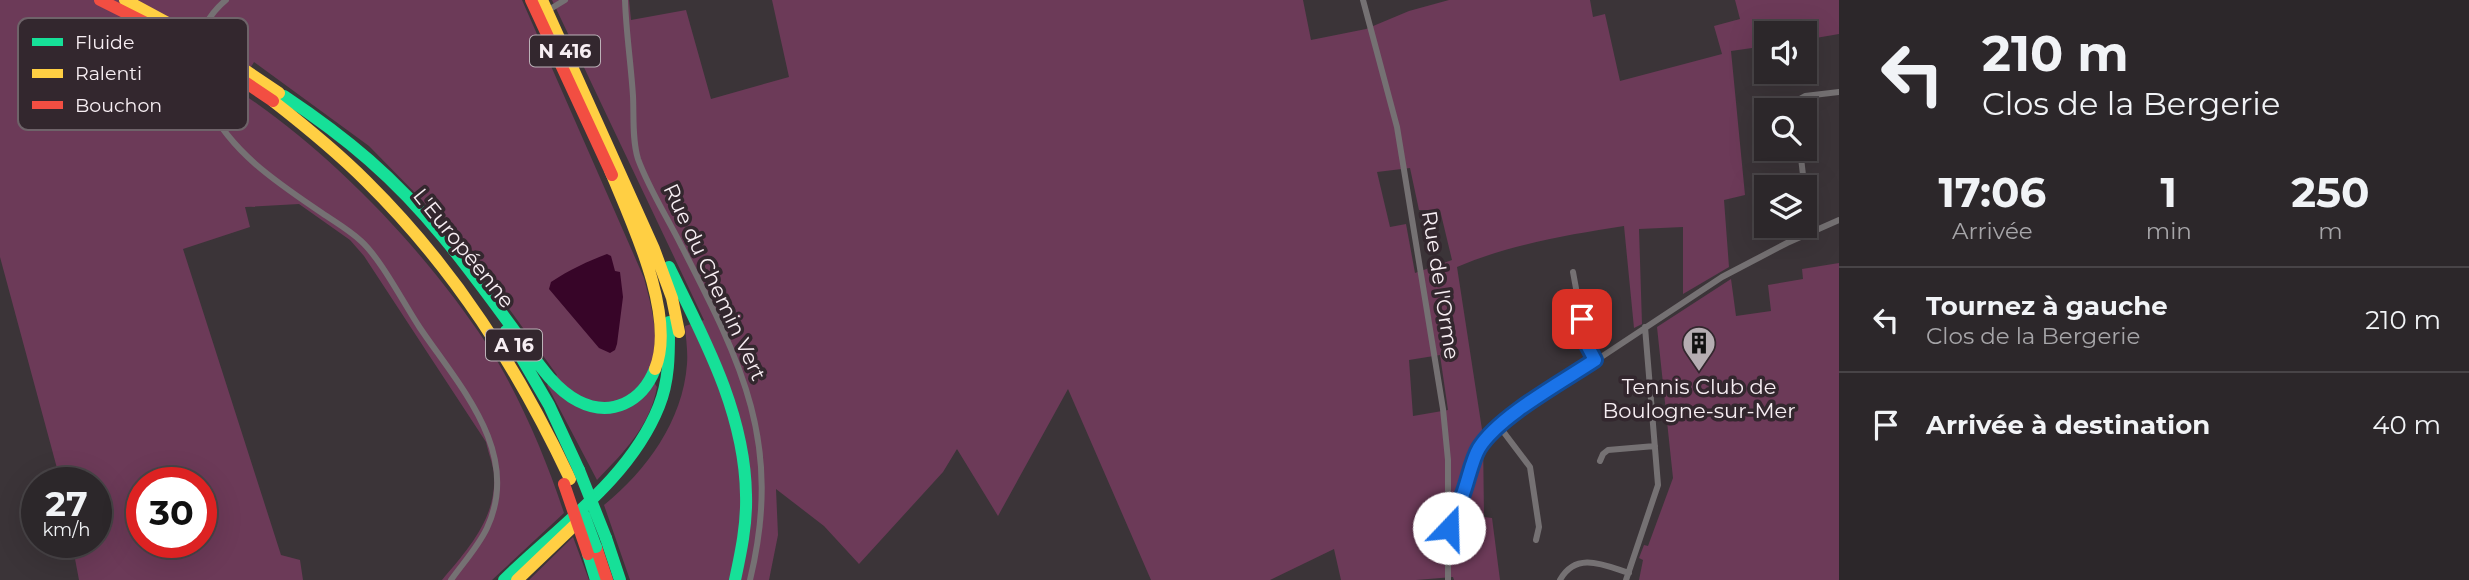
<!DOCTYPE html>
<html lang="fr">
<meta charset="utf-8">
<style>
body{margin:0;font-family:Montserrat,sans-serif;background:#383336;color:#f1f3f6;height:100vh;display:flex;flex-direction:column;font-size:26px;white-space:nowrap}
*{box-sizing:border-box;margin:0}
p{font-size:23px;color:#a6a5a8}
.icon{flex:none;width:38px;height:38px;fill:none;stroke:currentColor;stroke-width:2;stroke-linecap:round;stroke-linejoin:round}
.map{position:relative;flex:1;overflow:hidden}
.drawer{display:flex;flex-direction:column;background:#2c272a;width:630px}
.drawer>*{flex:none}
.hud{background:#2c272a;color:#f1f3f6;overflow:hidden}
.fabs{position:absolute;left:1754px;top:21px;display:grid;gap:14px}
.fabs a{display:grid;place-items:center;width:63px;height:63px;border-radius:0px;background:#2c272a;box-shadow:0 7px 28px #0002,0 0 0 2px #484447;font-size:35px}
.speed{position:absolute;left:21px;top:467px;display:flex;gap:14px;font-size:35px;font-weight:700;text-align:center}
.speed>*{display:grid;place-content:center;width:91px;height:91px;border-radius:50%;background:#2c272a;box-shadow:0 7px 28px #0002,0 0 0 2px #484447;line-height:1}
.speed small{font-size:18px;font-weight:400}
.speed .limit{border:10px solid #d22;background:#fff;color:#111}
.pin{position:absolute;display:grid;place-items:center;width:60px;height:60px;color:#fff;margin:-30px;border-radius:14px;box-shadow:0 4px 10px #0006}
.me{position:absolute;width:77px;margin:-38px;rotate:21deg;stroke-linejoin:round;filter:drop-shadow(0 0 5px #0008)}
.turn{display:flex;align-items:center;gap:24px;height:147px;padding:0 28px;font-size:32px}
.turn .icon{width:91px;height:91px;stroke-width:2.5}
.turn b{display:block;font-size:49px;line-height:60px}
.eta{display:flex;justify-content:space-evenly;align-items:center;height:119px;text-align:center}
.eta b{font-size:42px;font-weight:700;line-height:49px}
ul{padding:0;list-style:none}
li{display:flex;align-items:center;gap:21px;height:105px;padding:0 28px;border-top:2px solid #484447}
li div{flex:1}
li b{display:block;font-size:26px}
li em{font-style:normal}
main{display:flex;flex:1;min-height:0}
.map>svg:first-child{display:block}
.green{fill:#6c3a58;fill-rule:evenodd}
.water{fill:#370528}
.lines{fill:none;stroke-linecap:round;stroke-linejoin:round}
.street{stroke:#757173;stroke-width:6}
.fast{stroke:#16e098;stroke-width:12}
.slow{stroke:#ffcf43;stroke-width:12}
.jam{stroke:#f24e42;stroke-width:12}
.fast-bridge{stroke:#16e098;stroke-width:12}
.slow-bridge{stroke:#ffcf43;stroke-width:12}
.jam-bridge{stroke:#f24e42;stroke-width:12}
.route-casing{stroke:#114b97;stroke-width:18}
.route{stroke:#1a73e8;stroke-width:12}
.labels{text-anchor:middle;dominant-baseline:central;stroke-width:7;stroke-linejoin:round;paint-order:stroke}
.shield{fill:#33272e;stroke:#bcb2b8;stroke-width:2}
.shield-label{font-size:19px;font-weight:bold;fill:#f7eef3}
.street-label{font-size:21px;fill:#f7eef3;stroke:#33272e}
.poi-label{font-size:21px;fill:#f7eef3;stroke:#33272e}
.key{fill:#33272e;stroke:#6e6369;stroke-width:2}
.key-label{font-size:19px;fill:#f7eef3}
</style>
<main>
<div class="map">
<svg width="1839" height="580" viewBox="0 0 1839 580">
<rect width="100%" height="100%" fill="#3b3438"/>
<path class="green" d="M0,0H522L644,278C652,309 662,342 648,373L657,387C650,426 624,452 597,480L547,385L557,375L471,256L421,199L369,146L254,62L237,90C331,152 424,249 486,343C518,392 546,458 564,513L492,580H442C468,549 497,518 494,474C493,464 488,452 486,442L364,256L350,240L299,204L245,207L250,227L183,249L281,555L300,560L303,580H79L72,543L96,542V483H61L0,257ZM142,483H201V542H142Z
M552,0H629L631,20L686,10L711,99L789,77L772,0H1303L1311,40L1366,29L1409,11L1449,0H1590L1593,17L1605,14L1620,81L1722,54L1714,26L1740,19L1735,0H1839V34L1804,40V33H1766V46L1731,51L1745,195L1724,200L1729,267L1683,294V227L1639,229L1642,324L1634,328L1624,226C1567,235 1511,244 1457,267L1483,436L1484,517L1492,518L1500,580H1454L1453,577L1416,580H1341L1334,549L1270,580H1151L1068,389L998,516L957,449L943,472L859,564L824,526L776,489L778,535L769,580H630L604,505C646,471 683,421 687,364C688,352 686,339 685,326L704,320ZM1410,168L1419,210H1440L1452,260L1415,273L1406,224L1390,227L1377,172ZM1440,355L1448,410L1413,416L1409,360Z
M1839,263V580H1639L1643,560L1639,558L1644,545L1648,546L1673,478L1657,327L1731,279L1736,316L1771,311L1768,285L1803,279L1802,269Z
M573,537L589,580H529Z"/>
<path class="water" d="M607,254L611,256L615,271L620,272L623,297L617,344L615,350L610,353L599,348L549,289L551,282C569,270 588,261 607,254Z"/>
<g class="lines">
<path class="street" d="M226,0C209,14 199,33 196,55C194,74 199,88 208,105C233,154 278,183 322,213C335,222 349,230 361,241C381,259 404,304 420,328C460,387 522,453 487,528C478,547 463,563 451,580
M625,0C626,32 631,64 633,96C634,116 632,140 638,159C649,189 667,217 681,245C742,364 783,443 750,580
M1363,0L1397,127L1443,409L1448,460V580
M547,11L565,0
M1795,110L1796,101L1805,96L1839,92
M1800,149L1806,201L1816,230
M1573,272L1586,343L1595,360
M1499,426L1530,467L1539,527L1536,540
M1600,461L1603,454L1608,450L1655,446
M1449,516L1456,510L1473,459L1481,445L1515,414L1722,277L1787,243L1839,220
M1560,580C1576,551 1604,565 1629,573
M1626,580L1658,485L1645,327"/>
<path class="fast" d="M284,96C347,138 395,178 443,237C468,267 491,299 514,330C533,355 550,386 578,401C611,418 642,402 655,369
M669,267C704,338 745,413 746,495C747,524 741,552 735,580
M506,331L549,405L579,470
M606,538L620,580
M588,554L596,580
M504,580C558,527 630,479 659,406C670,379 669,350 669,322"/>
<path class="slow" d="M542,0L654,249L672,298L679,332
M273,101C305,126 337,152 366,181C455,269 517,367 570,479
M610,170C631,221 677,316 655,369
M517,580L580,520"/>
<path class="jam" d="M531,0L612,175
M596,547L607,580"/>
<path class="fast-bridge" d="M579,470L606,538
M584,515L596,547"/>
<path class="slow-bridge" d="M125,0L203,42L279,93"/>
<path class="jam-bridge" d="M100,0L190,45L273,101
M564,484L588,554"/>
</g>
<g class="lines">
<defs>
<path id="route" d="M1449,528V516C1465,507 1468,466 1479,448C1499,416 1562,382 1595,360L1586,343L1582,319"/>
</defs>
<use href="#route" class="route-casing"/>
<use href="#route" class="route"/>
</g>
<defs>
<symbol id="building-pin" viewBox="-11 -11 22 30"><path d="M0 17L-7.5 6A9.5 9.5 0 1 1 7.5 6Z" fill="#b5adb2" stroke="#33272e"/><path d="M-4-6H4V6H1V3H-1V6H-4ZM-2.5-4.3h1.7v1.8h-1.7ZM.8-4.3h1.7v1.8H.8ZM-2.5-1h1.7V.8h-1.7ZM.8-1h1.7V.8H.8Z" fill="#111"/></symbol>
</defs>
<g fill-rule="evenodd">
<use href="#building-pin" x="1680" y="324" width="38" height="52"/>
</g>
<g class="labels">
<g class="shield">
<rect x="530" y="35.5" width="70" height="31" rx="5"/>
<rect x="486" y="329.5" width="56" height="31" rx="5"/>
</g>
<g class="shield-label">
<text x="565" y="51">N 416</text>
<text x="514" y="345">A 16</text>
</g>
<g class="street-label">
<text transform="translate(464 248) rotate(51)">L'Européenne</text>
<text transform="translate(715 282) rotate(65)">Rue du Chemin Vert</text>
<text transform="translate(1441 285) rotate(81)">Rue de l'Orme</text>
</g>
<g class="poi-label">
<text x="1699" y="386">Tennis Club de<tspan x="1699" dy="24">Boulogne-sur-Mer</tspan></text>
</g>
</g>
<rect x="18" y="18" width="230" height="112" rx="10" class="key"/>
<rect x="32" y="38" width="31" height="8" fill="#16e098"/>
<rect x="32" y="69" width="31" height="9" fill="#ffcf43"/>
<rect x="32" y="101" width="31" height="8" fill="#f24e42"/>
<g class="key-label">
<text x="75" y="49">Fluide</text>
<text x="75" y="80">Ralenti</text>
<text x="75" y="112">Bouchon</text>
</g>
</svg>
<div class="fabs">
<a><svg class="icon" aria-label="sound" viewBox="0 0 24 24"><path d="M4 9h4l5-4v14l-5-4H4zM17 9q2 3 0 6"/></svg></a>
<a><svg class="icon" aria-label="search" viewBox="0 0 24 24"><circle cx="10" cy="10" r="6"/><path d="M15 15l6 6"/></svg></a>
<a><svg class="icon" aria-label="layers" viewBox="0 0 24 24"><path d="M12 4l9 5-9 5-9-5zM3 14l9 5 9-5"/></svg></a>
</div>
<div class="speed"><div>27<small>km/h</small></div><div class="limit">30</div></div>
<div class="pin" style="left:1582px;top:319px;background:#d93025"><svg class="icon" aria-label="arrive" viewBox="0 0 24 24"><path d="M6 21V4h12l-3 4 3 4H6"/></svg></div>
<svg class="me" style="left:1449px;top:528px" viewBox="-20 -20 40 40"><circle r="19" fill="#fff"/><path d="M0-13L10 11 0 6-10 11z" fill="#1a73e8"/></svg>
</div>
<section class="drawer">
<div class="hud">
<div class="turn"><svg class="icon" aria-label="left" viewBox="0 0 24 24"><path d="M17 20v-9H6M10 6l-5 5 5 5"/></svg><div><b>210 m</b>Clos de la Bergerie</div></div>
</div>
<div class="eta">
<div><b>17:06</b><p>Arrivée</p></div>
<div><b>1</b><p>min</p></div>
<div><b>250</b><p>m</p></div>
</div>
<ul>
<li><svg class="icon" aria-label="left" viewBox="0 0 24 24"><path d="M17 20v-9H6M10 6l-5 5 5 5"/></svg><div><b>Tournez à gauche</b><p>Clos de la Bergerie</p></div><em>210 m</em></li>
<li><svg class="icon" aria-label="arrive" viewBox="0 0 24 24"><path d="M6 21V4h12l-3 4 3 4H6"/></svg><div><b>Arrivée à destination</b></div><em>40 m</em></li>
</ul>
</section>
</main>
